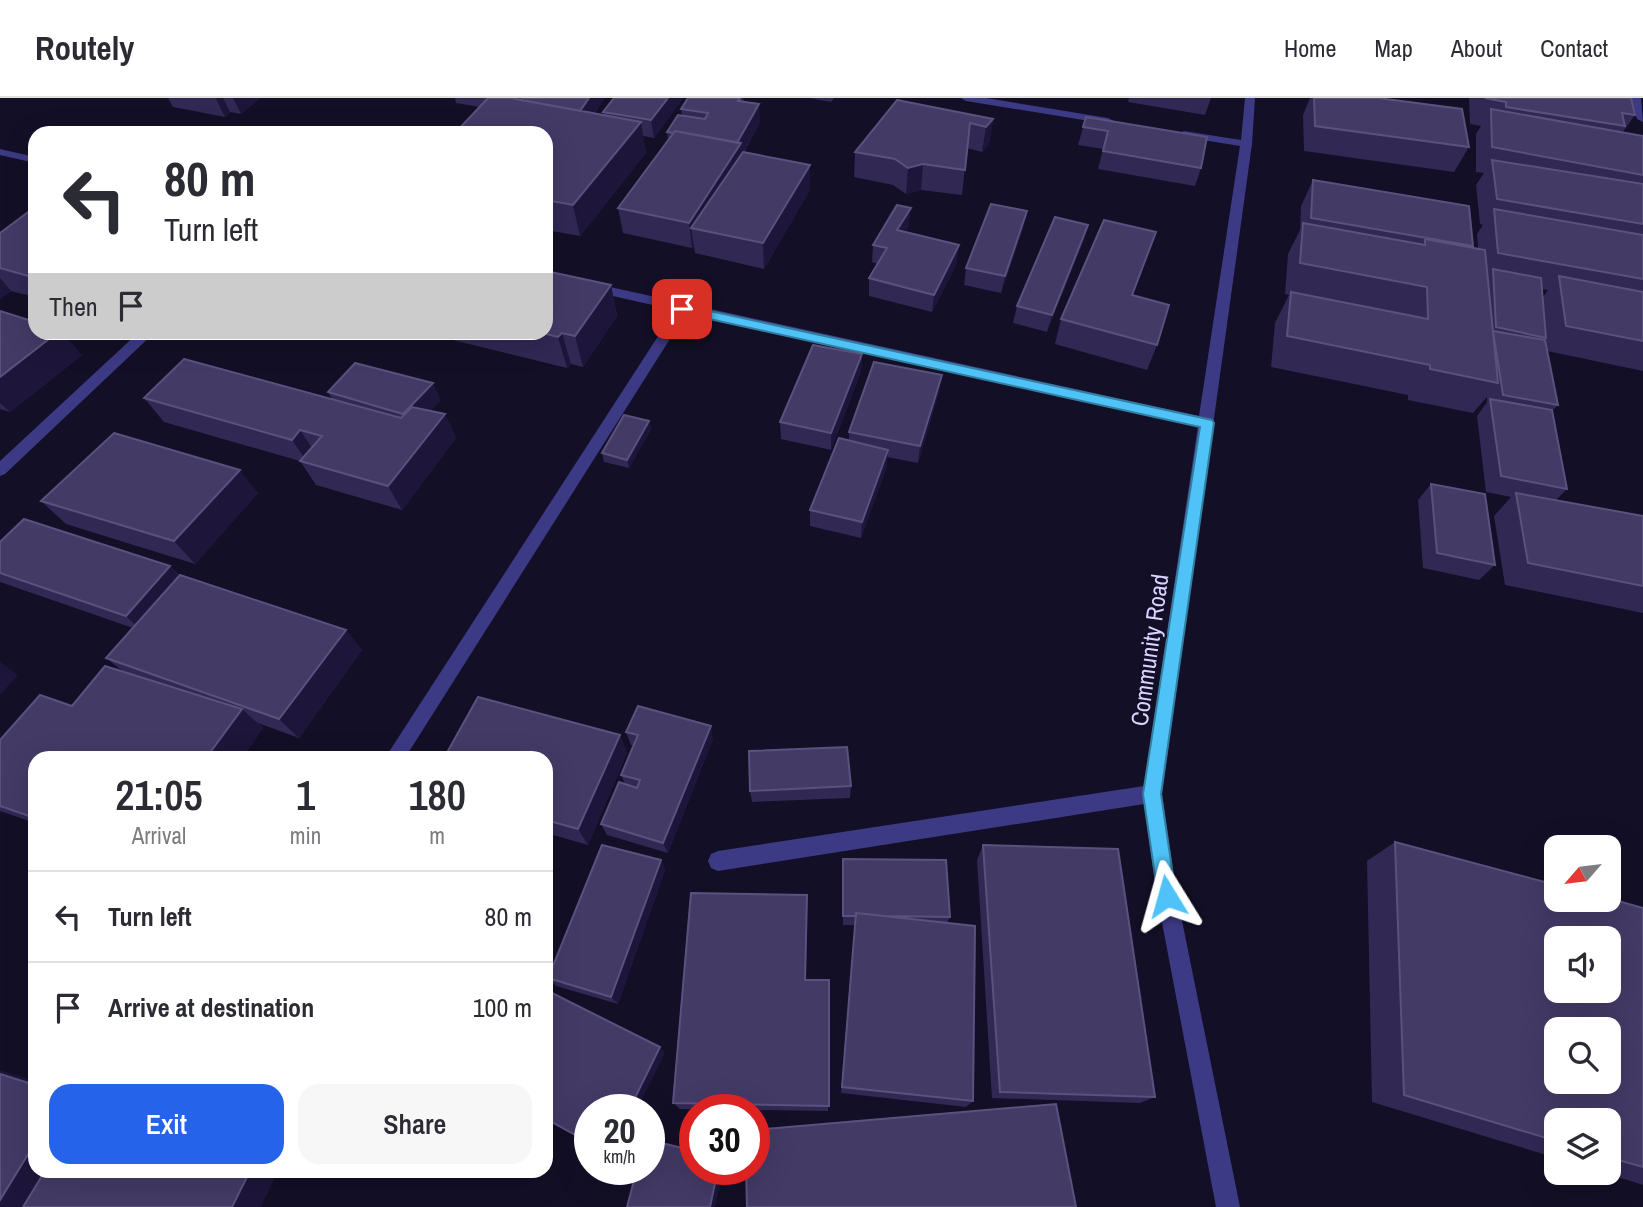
<!DOCTYPE html>
<style>
body{margin:0;font-family:"Archivo Narrow",sans-serif;background:#f7f7f7;color:#2b2b33;height:100vh;display:flex;flex-direction:column;font-size:26px;white-space:nowrap}
*{box-sizing:border-box;margin:0}
p{font-size:23px;color:#7c7c81}
.icon{flex:none;width:38px;height:38px;fill:none;stroke:currentColor;stroke-width:2;stroke-linecap:round;stroke-linejoin:round}
.map{position:relative;flex:1;overflow:hidden}
.panel{position:absolute;left:28px;top:653px;width:525px;height:427px;display:flex;flex-direction:column;background:#fff;border-radius:21px;box-shadow:0 7px 28px #0002}
.panel>*{flex:none}
.top-card{position:absolute;left:28px;top:28px;width:525px;height:214px;border-radius:21px;box-shadow:0 7px 28px #0002;background:#fff;color:#2b2b33;overflow:hidden}
.needle{width:46px;rotate:242deg}
.buttons{position:absolute;left:1544px;top:737px;display:grid;gap:14px}
.buttons a{display:grid;place-items:center;width:77px;height:77px;border-radius:14px;background:#fff;box-shadow:0 7px 28px #0002;font-size:35px}
.speed{position:absolute;left:574px;top:996px;display:flex;gap:14px;font-size:35px;font-weight:700;text-align:center}
.speed>*{display:grid;place-content:center;width:91px;height:91px;border-radius:50%;background:#fff;box-shadow:0 7px 28px #0002;line-height:1}
.speed small{font-size:18px;font-weight:400}
.speed .limit{border:10px solid #d22;background:#fff;color:#111}
.pin{position:absolute;display:grid;place-items:center;width:60px;height:60px;color:#fff;margin:-30px;border-radius:14px;box-shadow:0 4px 10px #0006}
.me{position:absolute;width:77px;margin:-38px;rotate:352deg;stroke-linejoin:round;filter:drop-shadow(0 0 5px #0008)}
.turn{display:flex;align-items:center;gap:24px;height:147px;padding:0 21px;font-size:32px}
.turn .icon{width:91px;height:91px;stroke-width:2.5}
.turn b{display:block;font-size:49px;line-height:60px}
.then{display:flex;align-items:center;height:66px;padding:0 21px;background:#0003;gap:14px;font-size:26px}
.eta{display:flex;justify-content:space-evenly;align-items:center;height:119px;text-align:center}
.eta b{font-size:42px;font-weight:600;line-height:49px}
.action{display:flex;gap:14px;margin-top:auto;padding:14px 21px}
.action a{flex:1;height:80px;border-radius:21px;background:#2563eb;color:#fff;font-size:28px;font-weight:600;line-height:80px;text-align:center}
.action a+a{background:#f7f7f7;color:#2b2b33}
ul{padding:0;list-style:none}
li{display:flex;align-items:center;gap:21px;height:91px;padding:0 21px;border-top:2px solid #e1e1e2}
li div{flex:1}
li b{display:block;font-size:26px}
li em{font-style:normal}
header{display:flex;align-items:center;gap:42px;box-sizing:border-box;height:98px;padding:0 35px;background:#fff;border-bottom:2px solid #e1e1e2}
header strong{font-size:33px}
nav{display:flex;gap:38px;margin-inline-start:auto;font-size:24px}
.map>svg:first-child{display:block}
.lines{fill:none;stroke-linecap:round;stroke-linejoin:round}
.minor{fill:#3d3a85;fill-rule:evenodd}
.wall{fill:#312854;fill-rule:evenodd}
.shaded-wall{fill:#1d163a}
.building{fill:#433a66;stroke:#5a527e;stroke-width:2;fill-rule:evenodd}
.route{fill:#4fc3f7;stroke:#337fa1;stroke-width:2}
.labels{text-anchor:middle;dominant-baseline:central;stroke-width:5;stroke-linejoin:round;paint-order:stroke}
.street-label{font-size:24px;fill:#d9d4ff;stroke:#130f26}
</style>
<header>
<strong>Routely</strong>
<nav><a>Home</a><a>Map</a><a>About</a><a>Contact</a></nav>
</header>
<div class="map">
<svg width="1643" height="1109" viewBox="0 0 1643 1109">
<rect width="100%" height="100%" fill="#130f26"/>
<g class="lines">
<path class="minor" d="M961,0H986L1108,20L1114,23L1108,26L966,3Z
M1245,0H1255L1252,46L1162,696L1177,798L1240,1109H1216L1157,798L1144,706L718,773L711,770L708,763L711,756L718,753L1144,688L1198,328L687,214L405,660H385L675,212L546,183V175L1199,318L1240,48L1184,39L1178,36L1184,33L1241,42Z
M1631,0H1641L1643,24L1637,21Z
M0,51L35,59V65L0,57Z
M139,234H155L5,376L0,378V363Z"/>
</g>
<path class="wall" d="M168,0H260L241,16L230,14L225,19L173,9Z
M455,0H605L594,16L604,17L603,14L614,0H683L654,40L643,38L646,55L580,138L546,132V35L480,9L456,5Z
M743,0L744,4L760,24L744,54L810,92L764,171L695,155L694,148L692,150L623,135L618,110L668,42L667,34L682,18L681,11Z
M809,0H834L831,4Z
M1129,0H1211L1205,17L1128,4Z
M1310,0H1378L1469,49L1454,74L1304,53L1303,17Z
M1469,0H1631L1635,17L1622,35L1643,38V273L1547,253L1558,307L1552,313L1567,391L1556,402L1643,418V515L1505,487L1494,418L1511,399L1486,394L1477,318L1487,304V299L1473,315L1408,302V297L1271,269L1275,225L1289,197L1285,196L1288,156L1300,132L1301,108L1313,82L1473,148L1472,149L1478,150L1477,136L1483,127L1480,126L1476,87L1484,75L1476,74V36L1481,28L1470,26ZM1542,191L1548,192L1543,199Z
M897,2L993,21L989,46L982,54L967,50L962,97L921,92L906,96L893,87L854,79L855,54Z
M1086,19L1201,70L1195,88L1098,71L1103,51L1078,47Z
M35,109V199L11,193L0,201V135Z
M909,127L905,134L957,165L932,214L869,198V180L878,166L872,164L873,147Z
M1088,127L1083,144L1047,234L1013,225L1017,208Z
M1023,131L1001,195L964,187L966,170Z
M1156,134L1133,198L1157,247L1147,272L1055,246L1061,221Z
M611,187L617,218L583,269L571,266L567,270L420,234H546Z
M0,213L82,257L10,314L0,311Z
M862,256L861,273L831,352L781,341L780,324Z
M328,294L441,302L430,313L445,316L456,340L402,412L316,387L300,363L164,324L144,300L332,301Z
M939,294L918,365L887,359V368L861,440L810,428V412L849,343V334Z
M649,323L651,331L629,370L604,364L602,355Z
M1431,386L1495,467L1479,482L1423,470L1418,402Z
M258,395L195,466L66,426L41,403Z
M0,444L170,468L180,478L346,532L362,552L299,640L258,625L263,630L242,660H35V725L0,713V642L72,608L125,575L106,560L133,530L0,484Z
M626,634L713,641L668,755L607,737L601,726L625,686L621,677L634,648L631,647Z
M620,637L627,655L588,747L546,735V660Z
M851,688L850,700L752,704L750,693Z
M1395,744L1643,810V1087L1602,1074H1608V1022H1556V1060L1372,1004L1367,763Z
M983,747L1155,999L1140,1005L992,1000L977,762Z
M843,761L950,819L947,825L973,1003L966,1009L841,995L855,827H843Z
M661,762L665,772L618,906L556,888L548,880Z
M807,797L806,882H829L828,1013L680,1011L673,1005Z"/>
<path class="shaded-wall" d="M217,0H223L230,14L225,19L216,1Z
M233,0H260L241,16Z
M589,0H605L583,31L579,14Z
M668,0H683L654,40L651,22Z
M759,6L760,24L741,58L691,130L694,148L692,150L689,125Z
M993,21L989,46L982,54L986,29Z
M641,24L646,55L580,138L573,107Z
M923,66L921,92L906,96L908,70Z
M810,67V92L764,171L763,145Z
M911,110L909,127L896,150L897,132Z
M1027,113L1023,131L1001,195L1005,178Z
M1088,127L1083,144L1047,234L1052,217Z
M1156,134L1147,159L1124,222L1132,197Z
M959,147L957,165L932,214L934,197Z
M0,180L11,193L0,201Z
M611,187L617,218L583,269L575,238Z
M58,234H62L82,257L10,314L0,305V279Z
M562,235L571,266L567,270L558,239Z
M862,256L861,273L831,352V335Z
M942,277L939,294L918,365L920,348Z
M433,285L441,302L412,333L403,316Z
M445,316L456,340L402,412L388,388Z
M649,323L651,331L629,370L627,362Z
M300,332L316,356L308,365L292,342Z
M888,352L887,368L861,440L862,424Z
M240,372L258,395L195,466L174,443Z
M170,468L185,484L142,533L126,518Z
M346,532L362,552L299,640L279,621Z
M0,564L18,577L0,597Z
M242,611L263,630L242,660H206Z
M711,628L713,641L668,755L663,745Z
M620,637L627,655L588,747L578,731Z
M661,762L665,772L618,906L611,899Z
M807,797V810L806,892L805,882Z
M660,949L665,955L637,1012H629Z
M0,972L35,983V987L0,976Z
M35,1045V1073H57L36,1109H0V1102Z
M718,1071H724L715,1109H710Z
M250,1073H278L261,1109H232Z"/>
<path class="building" d="M488,0H511L641,24L573,107L546,102V35H455Z
M523,0H589L580,13L521,2Z
M614,0H668L651,22L603,14Z
M688,0H740L738,3L759,6L737,45L675,33L673,35L667,34L678,17L705,21L708,15L681,11Z
M1314,0H1378L1462,11L1469,49L1315,28Z
M1485,0H1631L1635,17L1622,15L1625,28L1506,9V4Z
M897,2L993,21L986,29L970,25L965,72L923,66L908,70L895,61L855,54Z
M1491,11L1643,38V77L1492,49Z
M1086,19L1207,39L1201,70L1103,53L1108,33L1083,29Z
M675,33L741,45L689,125L618,110Z
M743,54L810,67L763,145L691,130Z
M1492,62L1643,86V126L1497,101Z
M1313,82L1469,108L1473,148L1311,120Z
M991,106L1027,113L1005,178L966,170Z
M897,107L911,110L897,132L959,147L934,197L869,180L887,150L873,147Z
M35,109V180L0,170V135Z
M1494,111L1643,137V181L1498,155Z
M1055,119L1088,127L1052,217L1017,208Z
M1104,122L1156,134L1132,197L1169,207L1157,247L1061,221Z
M1303,125L1425,147V141L1485,152L1498,285L1430,271V267L1287,238L1291,194L1428,221L1427,189L1300,165Z
M1493,171L1541,180L1546,240L1496,229Z
M546,173L611,187L575,238L562,235L558,239L538,234H546Z
M1559,178L1643,194V243L1566,228Z
M0,213L35,224V234H58L0,279Z
M1493,233L1545,242L1558,307L1503,297Z
M813,247L862,256L831,335L780,324Z
M184,261L401,320L412,309L445,316L388,388L300,363L322,338L300,332L292,342L144,300Z
M874,264L942,277L920,348L849,334Z
M355,265L433,285L403,316L328,294Z
M1490,301L1552,312L1567,391L1501,378Z
M624,317L649,323L627,362L602,355Z
M114,335L240,372L174,443L41,403Z
M839,340L888,352L862,424L810,412Z
M1431,386L1485,396L1495,467L1437,455Z
M1516,395L1643,418V488L1528,465Z
M24,421L170,468L126,518L0,475V444Z
M180,477L346,532L279,621L106,560Z
M105,568L242,611L206,660H35V720L0,708V642L40,597L72,608Z
M478,599L620,637L578,731L546,722V660H444Z
M638,608L711,628L663,745L601,726L619,684L637,690L640,682L621,677L638,637L626,634Z
M847,649L851,688L750,693L749,653Z
M1395,744L1556,787V802H1608V800L1643,810V1069L1608,1059V1022H1556V1043L1404,997ZM1556,840H1608V892H1556ZM1556,931H1608V984H1556Z
M602,747L661,762L611,899L548,880Z
M983,747L1118,751L1155,999L1000,994Z
M843,761L946,762L950,819L886,818L856,815V818H843Z
M691,795L807,797L805,882H829V1008L673,1005Z
M856,815L975,828L973,1003L842,989Z
M546,892L660,949L629,1012H590V1045L546,1021Z
M0,976L35,987V1045L0,1102Z
M1056,1006L1076,1109H747L746,1071H754V1032Z
M649,1042L695,1053V1071H718L710,1109H627L637,1071H649Z
M45,1073H250L232,1109H23Z"/>
<path class="route" d="M682,207L1212,322L1214,325L1161,696L1176,798L1174,804L1167,807L1161,804L1158,798L1143,696L1200,329L678,214L676,211Z"/>
<g class="labels">
<g class="street-label">
<text transform="translate(1149 552) rotate(-82)">Community Road</text>
</g>
</g>
</svg>
<div class="buttons">
<a><svg class="needle" viewBox="-14 -14 28 28"><path d="M0-13l5 13h-10z" fill="#e53935"/><path d="M0 13l5-13h-10z" fill="#7c7c81"/></svg></a>
<a><svg class="icon" aria-label="sound" viewBox="0 0 24 24"><path d="M4 9h4l5-4v14l-5-4H4zM17 9q2 3 0 6"/></svg></a>
<a><svg class="icon" aria-label="search" viewBox="0 0 24 24"><circle cx="10" cy="10" r="6"/><path d="M15 15l6 6"/></svg></a>
<a><svg class="icon" aria-label="layers" viewBox="0 0 24 24"><path d="M12 4l9 5-9 5-9-5zM3 14l9 5 9-5"/></svg></a>
</div>
<div class="speed"><div>20<small>km/h</small></div><div class="limit">30</div></div>
<div class="pin" style="left:682px;top:211px;background:#d93025"><svg class="icon" aria-label="arrive" viewBox="0 0 24 24"><path d="M6 21V4h12l-3 4 3 4H6"/></svg></div>
<svg class="me" style="left:1167px;top:798px" viewBox="-20 -20 40 40"><path d="M0-17L14 15 0 8-14 15z" fill="#4fc3f7" stroke="#fff" stroke-width="4"/></svg>
<div class="top-card">
<div class="turn"><svg class="icon" aria-label="left" viewBox="0 0 24 24"><path d="M17 20v-9H6M10 6l-5 5 5 5"/></svg><div><b>80 m</b>Turn left</div></div>
<div class="then">Then<svg class="icon" aria-label="arrive" viewBox="0 0 24 24"><path d="M6 21V4h12l-3 4 3 4H6"/></svg></div>
</div>
<section class="panel">
<div class="eta">
<div><b>21:05</b><p>Arrival</p></div>
<div><b>1</b><p>min</p></div>
<div><b>180</b><p>m</p></div>
</div>
<ul>
<li><svg class="icon" aria-label="left" viewBox="0 0 24 24"><path d="M17 20v-9H6M10 6l-5 5 5 5"/></svg><div><b>Turn left</b></div><em>80 m</em></li>
<li><svg class="icon" aria-label="arrive" viewBox="0 0 24 24"><path d="M6 21V4h12l-3 4 3 4H6"/></svg><div><b>Arrive at destination</b></div><em>100 m</em></li>
</ul>
<div class="action"><a>Exit</a><a>Share</a></div>
</section>
</div>
